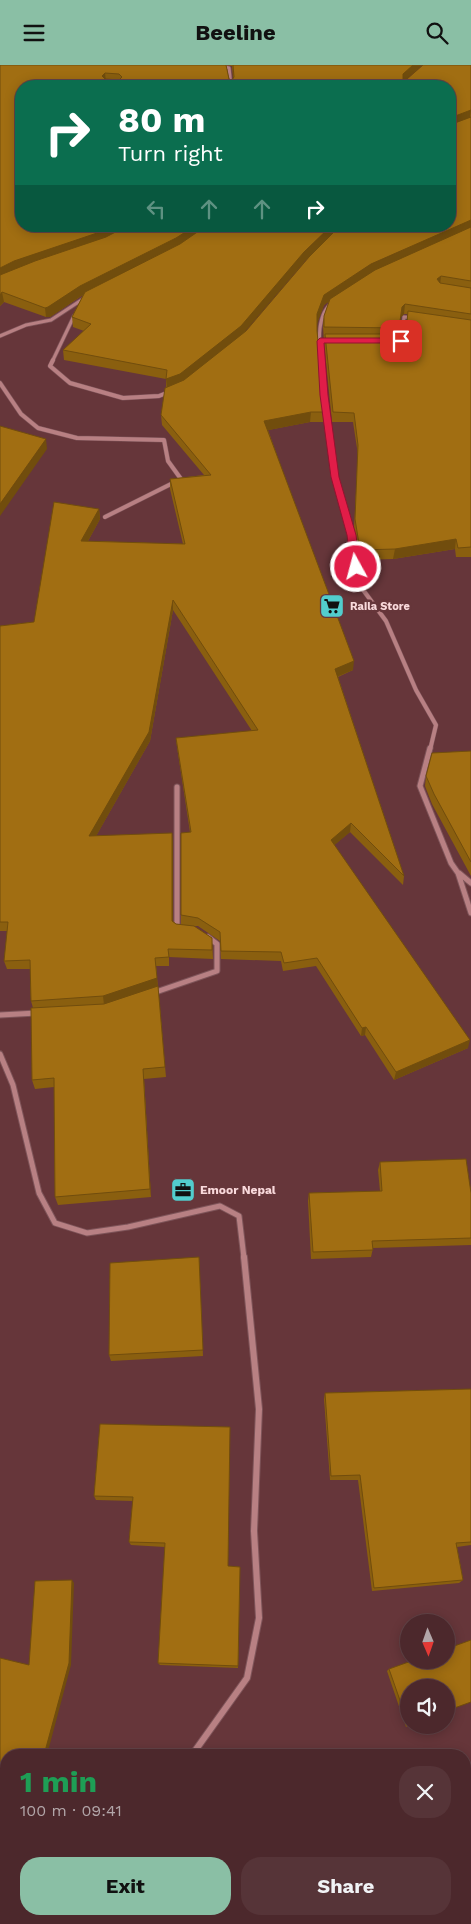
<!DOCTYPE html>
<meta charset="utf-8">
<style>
body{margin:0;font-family:"Work Sans",sans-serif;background:#563438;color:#f1f3f6;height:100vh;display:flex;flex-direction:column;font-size:19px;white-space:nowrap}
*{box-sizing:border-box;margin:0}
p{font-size:16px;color:#b2a6a9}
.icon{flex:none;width:28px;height:28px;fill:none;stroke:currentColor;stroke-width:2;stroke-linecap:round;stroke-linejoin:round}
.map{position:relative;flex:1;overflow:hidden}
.side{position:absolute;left:0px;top:1684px;width:471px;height:176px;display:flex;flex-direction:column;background:#4c282c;border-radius:20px 20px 0 0;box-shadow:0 2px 12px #0003,0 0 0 1px #634448}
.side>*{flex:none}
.banner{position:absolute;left:15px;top:15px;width:441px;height:152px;border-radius:20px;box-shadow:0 2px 12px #0003,0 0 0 1px #634448;background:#0b6e4f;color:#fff;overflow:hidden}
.needle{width:32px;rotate:178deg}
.fabs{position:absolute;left:400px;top:1549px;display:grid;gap:10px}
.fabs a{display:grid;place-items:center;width:55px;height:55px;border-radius:50%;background:#4c282c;box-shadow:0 2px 12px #0003,0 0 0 1px #634448;font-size:25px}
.pin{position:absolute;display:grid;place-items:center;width:42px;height:42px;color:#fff;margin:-21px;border-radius:10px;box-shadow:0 2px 8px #0006}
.me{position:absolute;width:55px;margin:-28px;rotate:353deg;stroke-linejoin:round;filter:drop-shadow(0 0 4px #0008)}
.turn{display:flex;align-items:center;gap:18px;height:105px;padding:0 20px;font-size:22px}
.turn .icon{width:65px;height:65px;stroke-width:2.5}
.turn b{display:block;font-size:35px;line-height:42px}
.lanes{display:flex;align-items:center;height:48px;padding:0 20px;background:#0003;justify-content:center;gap:25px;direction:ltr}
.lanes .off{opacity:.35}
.round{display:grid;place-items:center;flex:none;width:52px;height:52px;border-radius:20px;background:#563438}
.headline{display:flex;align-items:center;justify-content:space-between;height:85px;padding:0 20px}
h1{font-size:30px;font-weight:700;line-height:38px;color:#1e9e55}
.action{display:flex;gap:10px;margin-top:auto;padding:10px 20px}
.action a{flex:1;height:58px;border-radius:20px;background:#8abfa5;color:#111;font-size:20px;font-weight:700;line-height:58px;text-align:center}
.action a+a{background:#563438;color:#f1f3f6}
header{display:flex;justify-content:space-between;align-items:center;height:65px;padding:0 20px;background:#8abfa5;color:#111;font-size:22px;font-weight:700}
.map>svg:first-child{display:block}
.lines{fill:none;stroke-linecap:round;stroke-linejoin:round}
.street-far3-casing{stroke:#7e5459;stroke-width:4.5}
.street-far2-casing{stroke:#7e5459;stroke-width:5}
.street-far1-casing{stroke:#7e5459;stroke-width:7}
.street-casing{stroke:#7e5459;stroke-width:8}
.street-far3{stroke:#b88083;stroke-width:3}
.street-far2{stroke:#b88083;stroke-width:4}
.street-far1{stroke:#b88083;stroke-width:5}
.street{stroke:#b88083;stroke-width:6}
.wall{fill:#8a5f0f;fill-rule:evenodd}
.shaded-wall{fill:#714d0d}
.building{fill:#a16e12;stroke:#714d0d;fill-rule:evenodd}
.route{fill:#e11d48;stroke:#92132f}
.labels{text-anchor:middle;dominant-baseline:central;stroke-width:5;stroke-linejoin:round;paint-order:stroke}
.far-poi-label{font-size:11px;font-weight:bold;fill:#f9d9db;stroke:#66363a;text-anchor:start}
.poi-label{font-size:12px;font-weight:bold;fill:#f9d9db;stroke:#66363a;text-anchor:start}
</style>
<header><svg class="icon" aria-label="menu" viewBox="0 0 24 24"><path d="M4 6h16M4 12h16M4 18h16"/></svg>Beeline<svg class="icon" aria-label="search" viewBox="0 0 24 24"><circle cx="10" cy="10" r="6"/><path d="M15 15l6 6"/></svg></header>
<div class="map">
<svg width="471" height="1859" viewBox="0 0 471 1859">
<rect width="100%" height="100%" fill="#66363a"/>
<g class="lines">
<defs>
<path id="street-far3" d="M216,0L229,3L231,21
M0,271L26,260L51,255L83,234
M401,276L404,252L414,253
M52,297L74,251
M321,297C319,277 316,249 333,237"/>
<path id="street-far2" d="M53,295L50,301L70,318L123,333L159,331L169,327
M321,295L335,412L352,470L358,518L386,556L416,625L436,660L430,685
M0,318L21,349L38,363L77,373L164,375L168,396L181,414L105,452"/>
<path id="street-far1" d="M430,683L420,721L451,798L458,808L471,848
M177,722V863H179
M459,808L471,818
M153,928L217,906V879L208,872
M0,950L37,948
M0,989L13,1020L39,1128L55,1158L87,1168L128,1162L220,1141L239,1151L244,1193"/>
<path id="street" d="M192,1690L247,1613L259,1553L254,1466L259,1344L244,1192
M465,1808L471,1805
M104,1859L105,1854
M379,1859L387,1854"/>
</defs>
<use href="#street-far3" class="street-far3-casing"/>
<use href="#street-far2" class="street-far2-casing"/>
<use href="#street-far1" class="street-far1-casing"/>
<use href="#street" class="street-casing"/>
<use href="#street-far3" class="street-far3"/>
<use href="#street-far2" class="street-far2"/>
<use href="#street-far1" class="street-far1"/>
<use href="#street" class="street"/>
</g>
<path class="wall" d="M0,0H422L406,14L471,0V492H456L455,484L393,494L359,495L354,463L358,390L353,357H332L324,278L323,261L324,251L329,236L324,240L317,258V266L325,347V357H310L268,365L353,605L338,612L404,811L403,820L350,767L334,780L468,983L394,1015L365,970L361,971L316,901L283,906L281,896L221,894L220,876L198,861H194L212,873L213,894L169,892V901H156L166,1012L144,1014L151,1132L58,1140L55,1132L54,1022L35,1024L32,1015L33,943L31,936L30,904H7L4,896L8,866H0V561L34,557L99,444L100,454L88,476L183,479L170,424V414L204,410L162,360L161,350L166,322V314L64,295L63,285L84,266L73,262L72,252L83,230L50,252H46L4,237L0,241ZM226,0L232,1L233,13L232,15L229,14ZM21,21H450V161L243,267L304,197L21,161ZM404,249H408L406,267L403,269H398L401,252ZM173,545L252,666L176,673L177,682L190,767L181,850V859H176L173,856V777L96,771L150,676Z
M471,686V811L432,739L425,721L426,711Z
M380,1097L471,1128V1180L373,1183L371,1192L311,1194L308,1136L309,1128L380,1126L378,1105Z
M199,1192L203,1291L111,1296L109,1290Z
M471,1324V1480L457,1482L463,1515L459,1518L372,1526L358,1415H330L324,1334L325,1328Z
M100,1359L228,1501L240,1502L238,1603L160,1600L158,1598L165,1482L131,1480L129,1477L133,1436L96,1435L94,1431Z
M389,1604L410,1660L406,1662L387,1606Z"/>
<path class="shaded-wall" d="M413,0H422L402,18L403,9Z
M105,8L106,17L102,11Z
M471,45L470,54L450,61V53Z
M471,155V164L370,209L324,240L317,259V249L324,230L371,199Z
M112,161H131L104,175L0,213V203L14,196Z
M195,161H210L176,183L81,231L50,252H46L45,243L80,221Z
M331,161H340L304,197L241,271L180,319L167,324L166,314L304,187Z
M441,211L440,221L437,214Z
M2,227L4,237L0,241V230Z
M405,239L404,249L401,252L398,273L402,242Z
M311,347L310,357L264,366V356Z
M46,374L47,384L0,451V439Z
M99,444L100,454L83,485L81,476Z
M456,474L455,484L393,494L395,484Z
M173,535V545L150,676L91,780L89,771Z
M354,596L353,605L334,613L335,604Z
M351,758L350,767L330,784L331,775Z
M172,768L173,777V865L172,856Z
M157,913L158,921L104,940L103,931Z
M366,962L365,970L361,971L362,963Z
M470,975L468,983L394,1015L396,1007Z
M143,1004L144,1014L151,1132L150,1124Z
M72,1515L74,1518L71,1600L47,1690H44Z"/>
<path class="building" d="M0,0H226L229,14L232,15L234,12L233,0H413L403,9V15L407,14L423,0H471V45L450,53V21H21V161H112L103,166L14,196L0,203ZM105,8L119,9L122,12L119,15L105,14L102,11Z
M471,52V155L371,199L324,230L317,249V266L325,347H311L264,356L354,596L335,604L404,811L351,758L331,775L470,975L396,1007L366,962L362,963L317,893L284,898L281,887L221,886L220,867L198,853L181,850V768L191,767L176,673L258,665L173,535L149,667L89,771L172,768V856L176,859L194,861L212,873V885L168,884L169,892L155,893L157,913L103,931L31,936L30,895L4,896L8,857H0V561L34,557L54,437L99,444L81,476L185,479L170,414L211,410L161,350L165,323L184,315L246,266L309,192L340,161H450V58L452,59Z
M127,161H195L176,173L80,221L48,242L45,243L2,227L0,230V210L35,196L106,172Z
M206,161H331L304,187L241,261L180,309L166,314L167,305L63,285L91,259L72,252L85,227L180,179Z
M471,162V216L441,211L437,214L440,218L471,223V249L405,239L402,242L399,263L324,262V251L330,234L375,205Z
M408,246L471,255V482L458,483L456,474L395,484L360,485L355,454L358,380L354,348L333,347L325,269H403L406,267Z
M0,361L46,374L0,439Z
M471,686V797L434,729L426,711L432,688Z
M158,921L165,1002L143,1004L150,1124L55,1132L54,1013L32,1015L31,943L104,939Z
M466,1094L471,1128V1173L372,1176L373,1185L313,1187L309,1128L382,1126L380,1097Z
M199,1192L203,1285L109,1290L110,1198Z
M471,1324V1477L456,1478L463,1515L374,1523L360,1410L331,1411L325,1328Z
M100,1359L230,1362L228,1501L240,1502L238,1601L158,1598L165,1478L129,1477L133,1432L94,1431Z
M72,1515L69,1598L44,1690H6V1792L0,1790V1593L29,1600L35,1516Z
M471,1575V1637L446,1646V1622H409V1660H410L409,1661L389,1604L414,1595H446V1584Z"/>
<path class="route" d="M320,273H401L405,276L401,278H324L328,330L339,412L356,470L360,502L356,505L351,502L347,470L331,412L320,330L317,276Z"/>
<defs>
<symbol id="supermarket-square" viewBox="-11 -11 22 22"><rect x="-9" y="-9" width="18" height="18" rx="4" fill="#52cdcd" stroke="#66363a"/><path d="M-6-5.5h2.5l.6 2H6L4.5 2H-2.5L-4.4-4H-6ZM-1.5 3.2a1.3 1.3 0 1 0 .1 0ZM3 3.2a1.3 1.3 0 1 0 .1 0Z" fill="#111"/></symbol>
<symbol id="office-square" viewBox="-11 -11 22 22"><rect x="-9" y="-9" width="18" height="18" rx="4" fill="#52cdcd" stroke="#66363a"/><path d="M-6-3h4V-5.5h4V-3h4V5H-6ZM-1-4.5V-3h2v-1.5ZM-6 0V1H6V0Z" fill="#111"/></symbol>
</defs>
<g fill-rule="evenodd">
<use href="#supermarket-square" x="318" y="527" width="28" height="28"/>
<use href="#office-square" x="169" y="1111" width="28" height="28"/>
</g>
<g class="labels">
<g class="far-poi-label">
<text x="350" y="541">Raila Store</text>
</g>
<g class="poi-label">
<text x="200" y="1125">Emoor Nepal</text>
</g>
</g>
</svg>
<div class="fabs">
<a><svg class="needle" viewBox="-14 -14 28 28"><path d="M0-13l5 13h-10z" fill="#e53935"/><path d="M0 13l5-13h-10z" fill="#b2a6a9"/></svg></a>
<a><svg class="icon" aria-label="sound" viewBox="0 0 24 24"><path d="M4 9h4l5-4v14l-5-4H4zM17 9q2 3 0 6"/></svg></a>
</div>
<div class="pin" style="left:401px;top:276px;background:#d93025"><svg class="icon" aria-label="arrive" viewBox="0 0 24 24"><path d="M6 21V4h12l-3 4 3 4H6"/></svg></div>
<svg class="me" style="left:356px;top:502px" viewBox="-20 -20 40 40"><circle r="17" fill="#e11d48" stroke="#fff" stroke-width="3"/><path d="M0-11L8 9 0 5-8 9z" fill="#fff"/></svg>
<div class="banner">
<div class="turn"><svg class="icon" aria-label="right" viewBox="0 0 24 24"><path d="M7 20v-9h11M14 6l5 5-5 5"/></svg><div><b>80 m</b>Turn right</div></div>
<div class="lanes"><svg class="icon off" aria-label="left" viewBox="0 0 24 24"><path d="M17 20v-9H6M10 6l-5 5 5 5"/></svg><svg class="icon off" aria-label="ahead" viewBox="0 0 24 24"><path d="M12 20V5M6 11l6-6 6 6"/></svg><svg class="icon off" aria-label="ahead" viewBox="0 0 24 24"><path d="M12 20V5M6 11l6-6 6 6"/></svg><svg class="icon" aria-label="right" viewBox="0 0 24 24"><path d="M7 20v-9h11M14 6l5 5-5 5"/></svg></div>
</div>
<section class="side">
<div class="headline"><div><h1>1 min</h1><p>100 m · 09:41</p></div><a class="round"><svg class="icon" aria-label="close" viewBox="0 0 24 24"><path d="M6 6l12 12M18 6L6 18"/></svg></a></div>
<div class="action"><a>Exit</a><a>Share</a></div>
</section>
</div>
